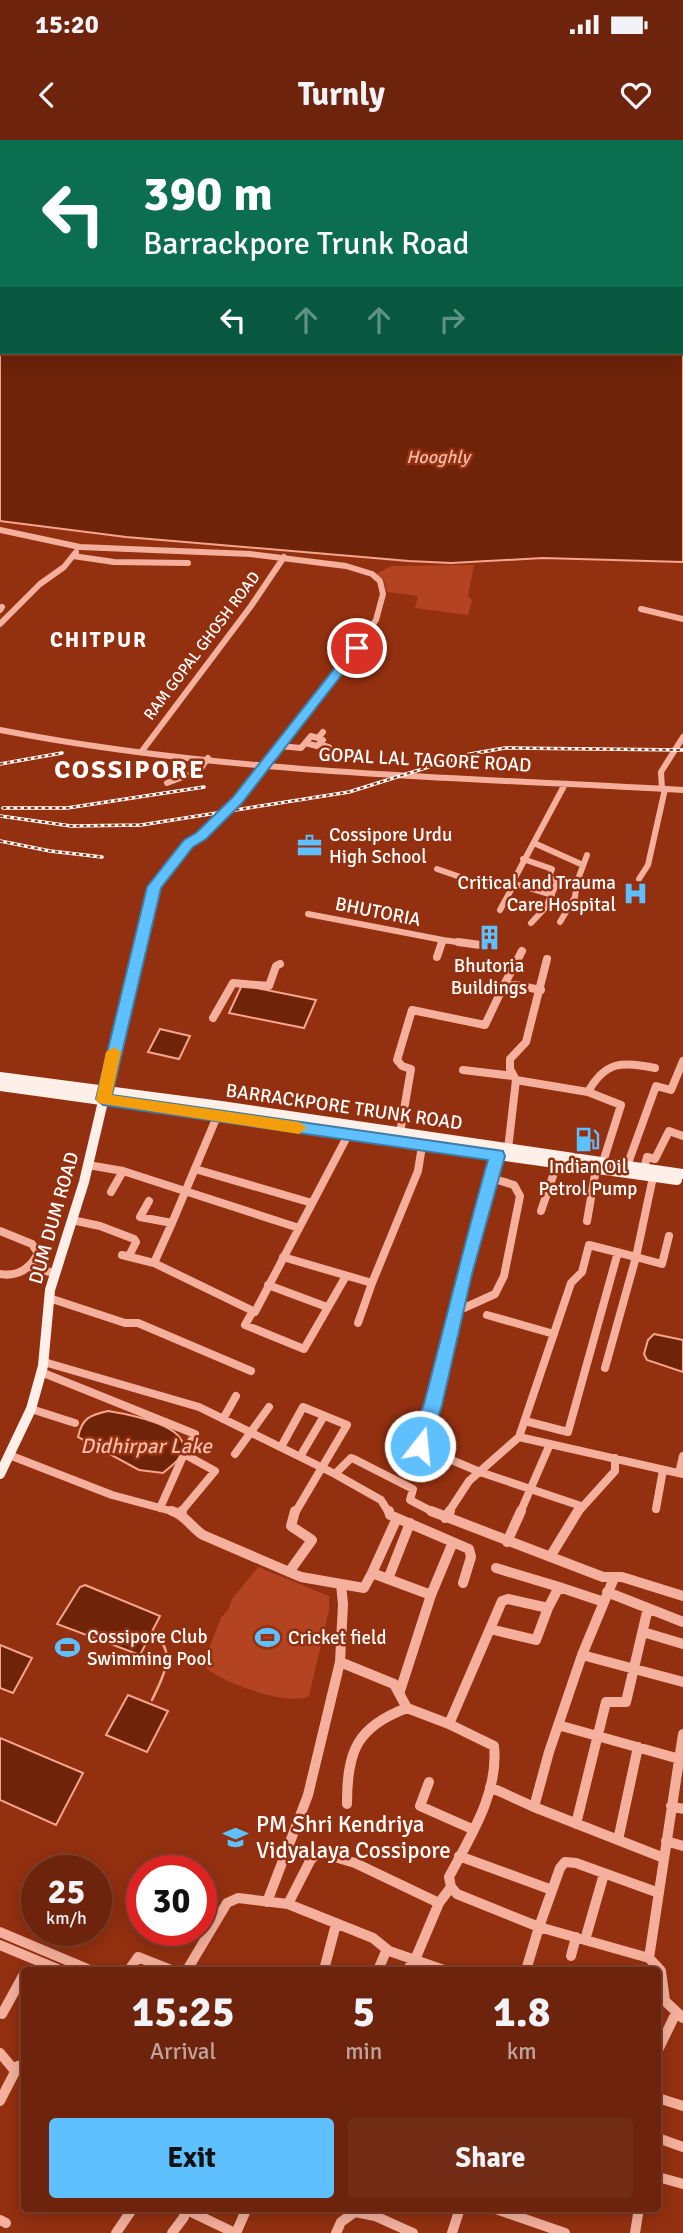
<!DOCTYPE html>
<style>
body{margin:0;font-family:Signika,sans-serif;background:#732c15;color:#f1f3f6;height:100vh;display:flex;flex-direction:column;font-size:26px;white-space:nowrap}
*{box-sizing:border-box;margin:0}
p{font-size:23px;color:#bfa49d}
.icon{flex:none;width:38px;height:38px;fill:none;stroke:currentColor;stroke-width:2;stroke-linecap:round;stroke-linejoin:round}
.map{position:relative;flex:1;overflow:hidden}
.side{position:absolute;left:21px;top:1827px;width:640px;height:245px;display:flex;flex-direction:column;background:#6e240c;border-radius:7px;box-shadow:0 4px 18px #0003,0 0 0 2px #80412d}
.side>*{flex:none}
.guide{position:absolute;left:0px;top:0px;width:684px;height:214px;box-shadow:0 4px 18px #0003,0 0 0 2px #80412d;background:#0b6e4f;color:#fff;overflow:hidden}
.speed{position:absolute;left:21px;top:1715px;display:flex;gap:14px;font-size:35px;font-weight:700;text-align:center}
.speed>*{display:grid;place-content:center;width:91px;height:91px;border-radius:50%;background:#6e240c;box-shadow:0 4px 18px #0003,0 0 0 2px #80412d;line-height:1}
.speed small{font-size:18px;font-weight:400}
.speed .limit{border:10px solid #d22;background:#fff;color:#111}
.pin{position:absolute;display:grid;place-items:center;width:60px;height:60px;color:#fff;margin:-30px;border:4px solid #fff;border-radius:50%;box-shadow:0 2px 7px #0007}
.me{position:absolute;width:77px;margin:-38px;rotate:16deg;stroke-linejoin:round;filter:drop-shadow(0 0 5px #0008)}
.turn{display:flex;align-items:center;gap:24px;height:147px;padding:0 28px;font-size:32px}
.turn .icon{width:91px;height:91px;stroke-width:2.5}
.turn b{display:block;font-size:49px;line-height:60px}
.lanes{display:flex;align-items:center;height:66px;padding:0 28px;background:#0003;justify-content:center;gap:35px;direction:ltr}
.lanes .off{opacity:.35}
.eta{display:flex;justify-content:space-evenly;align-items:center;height:119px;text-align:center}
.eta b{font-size:42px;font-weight:700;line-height:49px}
.button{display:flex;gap:14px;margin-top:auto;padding:14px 28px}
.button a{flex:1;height:80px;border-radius:7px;background:#5fc0ff;color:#111;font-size:28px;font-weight:700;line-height:80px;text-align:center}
.button a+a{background:#732c15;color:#f1f3f6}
.status{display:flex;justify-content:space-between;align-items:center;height:49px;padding:0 35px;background:#6e240c;direction:ltr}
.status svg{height:19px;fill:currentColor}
header{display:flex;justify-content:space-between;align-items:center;height:91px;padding:0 28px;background:#6e240c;font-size:32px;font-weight:700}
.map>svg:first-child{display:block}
.green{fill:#b34321}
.water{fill:#6f2309;stroke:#f7a58e;stroke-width:2}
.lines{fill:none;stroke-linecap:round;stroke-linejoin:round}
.stream{stroke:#f7a58e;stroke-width:2.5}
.minor-far3{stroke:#f4b09c;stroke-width:5}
.minor-far2{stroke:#f4b09c;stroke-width:6}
.minor-far1{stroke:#f4b09c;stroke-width:8}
.minor{stroke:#f4b09c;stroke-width:10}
.major{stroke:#ffefe9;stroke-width:10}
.rail-casing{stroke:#fff;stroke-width:3.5}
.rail{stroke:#933010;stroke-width:2;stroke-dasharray:3.5;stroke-linecap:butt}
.route{fill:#5fc0ff;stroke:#3e7da6;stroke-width:2}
.slow{fill:#f59e0b}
.labels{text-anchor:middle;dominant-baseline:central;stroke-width:5;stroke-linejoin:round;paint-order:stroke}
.far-street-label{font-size:16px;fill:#fff;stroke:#933010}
.far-water-label{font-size:18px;font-style:italic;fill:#fabba8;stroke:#933010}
.street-label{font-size:19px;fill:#fff;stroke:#933010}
.poi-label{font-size:19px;fill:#fff;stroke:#933010;text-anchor:start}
.far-district-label{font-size:21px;font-weight:bold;letter-spacing:2px;fill:#fff;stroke:#933010}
.water-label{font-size:21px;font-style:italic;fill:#fabba8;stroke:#933010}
.near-poi-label{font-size:23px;fill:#fff;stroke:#933010;text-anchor:start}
.district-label{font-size:26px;font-weight:bold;letter-spacing:2px;fill:#fff;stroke:#933010}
</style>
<div class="status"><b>15:20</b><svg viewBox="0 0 49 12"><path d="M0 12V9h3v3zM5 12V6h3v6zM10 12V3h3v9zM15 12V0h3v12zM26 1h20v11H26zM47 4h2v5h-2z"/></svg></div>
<header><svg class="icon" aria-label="back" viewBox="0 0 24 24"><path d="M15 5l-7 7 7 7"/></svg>Turnly<svg class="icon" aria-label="heart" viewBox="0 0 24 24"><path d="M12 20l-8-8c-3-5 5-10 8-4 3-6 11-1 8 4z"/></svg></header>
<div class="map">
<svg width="683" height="2093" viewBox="0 0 683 2093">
<rect width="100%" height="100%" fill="#933010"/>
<path class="green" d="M474,425L468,456L472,460L468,475L415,468L418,456L387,452L384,440L376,434L392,426Z
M258,1427L329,1456V1470L309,1556C288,1567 225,1543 207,1529L204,1521L221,1478L229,1468L232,1459Z"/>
<path class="water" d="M0,19L2,212L683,214V422L543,418L451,423L409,421L126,397L0,381Z
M242,845L316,860L304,888L229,873Z
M160,889L190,896L179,919L148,912Z
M654,1194L683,1200V1232L647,1220L644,1214L648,1200Z
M108,1271C126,1274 193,1285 182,1313C179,1322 169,1327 163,1333L139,1330L78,1297C82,1278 90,1275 108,1271Z
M85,1445L160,1476L140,1515L57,1484L80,1447Z
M0,1505L32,1518L13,1553L0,1548Z
M128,1555L168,1571L147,1612L106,1595Z
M0,1598L83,1633L56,1685L0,1660Z"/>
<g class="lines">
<path class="stream" d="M152,1493C179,1512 163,1536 152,1560"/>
<path class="minor-far3" d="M199,0L204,2
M277,0L283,2
M306,0L312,2
M442,0L451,2
M505,0L518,2
M660,0L677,2
M73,2L77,0
M117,2L122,0
M171,2L175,0
M231,2L234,0
M324,2L326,0
M398,2L400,0
M470,2L477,0"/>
<path class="minor-far2" d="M0,390L80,407L250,414L346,426L372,434L380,441L383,454L376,480L323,554L237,660L201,696L189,704L154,747L140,804
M73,416L114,422L188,423
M641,469L683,479
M0,470L2,467
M0,484L40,444L64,427L76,412
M0,590C224,634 455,637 683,650
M305,603L317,606L323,600L318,598
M319,604L329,607L323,612L328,614
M279,606L301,608L311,596L318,598L323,592
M142,611L251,466L284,417
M167,643L199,631L208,618
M662,649L661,632L683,597
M534,703L583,725
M523,719L552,729L549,737L558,740L546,767L531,783
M437,729L469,740L512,748L500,770
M639,739L648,725L665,649
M512,743L552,755
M510,747L565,644
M308,774L443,800L442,804
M560,782L575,757L577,742L587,715
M443,800L471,804"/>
<path class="minor-far1" d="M458,802L488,806
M437,817L442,802
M505,843L522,811
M213,878L233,843L269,846L276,826L280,824
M463,930L513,936
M516,940L510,929V919L526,902L547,819
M105,950L141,802
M588,952L621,965L603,1022
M400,993L411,929L402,926L397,920L412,870L485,885L505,843L541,850
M508,1009L516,940L588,952C605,921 623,921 655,928
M498,1010L464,1134L433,1265L419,1303L423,1308L480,1332L581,1366
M88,1025L123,1031L299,1088
M627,1026L656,946L671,950L683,921
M644,1028L647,1017L655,1019L669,991L683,996
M195,1029L312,1063
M111,1052L123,1031
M149,1061L140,1077L172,1083L154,1123L255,1172L348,995
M541,1071L557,1024
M72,1080L100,1086L134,1099L136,1102L129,1116
M587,1081L596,1029
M172,1083L218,974
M0,1091L32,1104L38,1113C30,1129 18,1137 0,1134
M122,1115L154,1123
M283,1117L372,1143L418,1031L422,1006
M30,1127L54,1133
M268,1145L327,1167
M49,1158L125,1183H138L251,1231
M458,1166L464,1168L495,1154L504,1136L520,1056L514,1045L491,1038
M253,1171L245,1185L304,1209L346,1136
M487,1175L554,1194
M358,1183L372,1143
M44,1222L199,1267L335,1334L351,1318L354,1319L413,1349L410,1360L435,1373
M605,1228L636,1117L662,1124L669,1096
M41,1232L195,1294L184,1314
M31,1269L75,1283
M223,1279L236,1256
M525,1281L568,1292L618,1112
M519,1297L571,1143L582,1132L589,1105L636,1117L653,1037L650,1032
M281,1307L303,1267L347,1285L295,1373
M235,1314L269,1267
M9,1315L112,1355L179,1373
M301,1315L324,1276
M679,1333L683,1316
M335,1334L381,1360L389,1373
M160,1368L184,1314L215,1331L180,1373
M656,1369L663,1330
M448,1373L469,1341L519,1297L683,1334
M520,1373L550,1304
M577,1373L615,1331V1318"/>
<path class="minor" d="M172,1371C184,1374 192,1388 203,1395L301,1437L341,1444L343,1464L340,1522L394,1544L407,1568L449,1584L494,1606C499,1653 470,1697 449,1737L451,1747L457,1754L539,1787L560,1728L565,1722L576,1723L659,1753
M389,1371L390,1375L469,1409L471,1417L463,1443
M431,1371L603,1437H622L683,1456
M180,1373L182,1371
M397,1378L372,1433L431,1455L400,1551
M445,1378L450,1371
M507,1402L521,1371
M550,1417L578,1371
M496,1428L559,1447
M289,1432L312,1400L291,1386L295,1371
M614,1438L582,1515L683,1542
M388,1439L410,1383
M341,1444L364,1448L372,1433
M607,1452L683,1482
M431,1455L453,1402
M490,1489L536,1500L548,1468
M643,1492L683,1504
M582,1515L549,1612L534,1667L664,1718
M449,1584L502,1461L508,1459L548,1468L559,1447L604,1462
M558,1585L683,1620
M429,1642L420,1666L472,1689
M490,1647L534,1667
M347,1664C347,1612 356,1587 407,1568
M671,1666L683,1669
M576,1684L606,1562H626L648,1468
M618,1700L638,1607
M666,1701L683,1706
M459,1716L552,1750
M267,1762L308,1655L340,1522
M288,1764L310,1721L318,1712L355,1723L439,1763
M0,1792L90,1830
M585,1800L604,1734
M0,1805L60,1830
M571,1816L576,1797
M649,1818L661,1831L665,1861L683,1878
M414,1822L439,1763L451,1747
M129,1830L138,1817L171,1830
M187,1830L227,1763L238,1758L288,1764L373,1798L389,1811L444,1830
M324,1830L336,1784
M378,1830L387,1809
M408,1830L412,1821
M526,1830L539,1787L649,1818L683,1594
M0,1873L2,1874L24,1834
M658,1910L676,1873
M0,1913L15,1931
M658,1958L683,1966
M0,1961L18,1926L24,1925
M658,1998L683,2007
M658,2037L683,2044
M493,2068L565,2093
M187,2070L235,2093
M0,2080L6,2083
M116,2093L133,2068
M172,2093L184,2077L185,2068
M236,2093L247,2068
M336,2093L341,2082L355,2072L375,2076L413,2093
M452,2093L460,2068
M635,2093L639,2068"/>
<path class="major" d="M0,937L221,966L683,1034
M0,946L677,1040
M0,1334L31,1269L43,1226L50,1150L84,1042L105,953"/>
<defs>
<path id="rail" d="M0,624L62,613
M3,668H67L204,647
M0,676L71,686L141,685L349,652L470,614L505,608L683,610
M0,701L50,711L102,717"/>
</defs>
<use href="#rail" class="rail-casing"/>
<use href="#rail" class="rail"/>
</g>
<path class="route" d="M357,504L361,505V510L242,663L206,699L193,707L161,748L112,955L503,1011L505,1016L472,1134L442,1265L427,1311L420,1314L414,1311C406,1295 421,1277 425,1260C446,1180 465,1100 488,1020L103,965L96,959L147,747L184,700L196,693L233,657L353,505Z"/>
<path class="slow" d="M114,907L121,912L112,955L299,982L307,988L299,994L98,963L96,959L106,912Z"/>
<defs>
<symbol id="office-bare" viewBox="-9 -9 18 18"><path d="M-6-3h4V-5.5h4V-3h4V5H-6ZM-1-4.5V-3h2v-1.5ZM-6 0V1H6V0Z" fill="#5fc0ff" stroke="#933010" stroke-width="2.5" paint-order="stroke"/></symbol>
<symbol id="hospital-bare" viewBox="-9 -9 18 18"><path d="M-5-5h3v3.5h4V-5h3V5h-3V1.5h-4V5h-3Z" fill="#5fc0ff" stroke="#933010" stroke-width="2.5" paint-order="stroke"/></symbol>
<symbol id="building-bare" viewBox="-9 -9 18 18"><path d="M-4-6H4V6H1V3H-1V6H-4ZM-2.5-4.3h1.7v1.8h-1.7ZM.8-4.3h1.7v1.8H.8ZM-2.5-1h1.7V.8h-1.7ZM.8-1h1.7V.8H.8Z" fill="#5fc0ff" stroke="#933010" stroke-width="2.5" paint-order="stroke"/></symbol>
<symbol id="fuel-bare" viewBox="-9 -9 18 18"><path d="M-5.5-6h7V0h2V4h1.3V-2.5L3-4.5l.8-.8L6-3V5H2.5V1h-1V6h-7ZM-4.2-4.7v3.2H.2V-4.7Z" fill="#5fc0ff" stroke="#933010" stroke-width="2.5" paint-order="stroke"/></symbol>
<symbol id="stadium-bare" viewBox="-9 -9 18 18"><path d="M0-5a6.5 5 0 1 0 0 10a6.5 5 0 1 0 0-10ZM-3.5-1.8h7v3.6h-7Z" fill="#5fc0ff" stroke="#933010" stroke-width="2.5" paint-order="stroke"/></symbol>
<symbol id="school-bare" viewBox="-9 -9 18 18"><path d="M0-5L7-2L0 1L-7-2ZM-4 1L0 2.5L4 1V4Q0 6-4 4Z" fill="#5fc0ff" stroke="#933010" stroke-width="2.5" paint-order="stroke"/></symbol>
</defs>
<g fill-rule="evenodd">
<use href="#office-bare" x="292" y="688" width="35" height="35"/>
<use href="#hospital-bare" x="618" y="736" width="35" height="35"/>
<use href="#building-bare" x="472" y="780" width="35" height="35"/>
<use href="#fuel-bare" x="570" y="982" width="35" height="35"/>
<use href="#stadium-bare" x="250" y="1480" width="35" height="35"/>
<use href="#stadium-bare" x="50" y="1490" width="35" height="35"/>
<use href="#school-bare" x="218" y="1680" width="35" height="35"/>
</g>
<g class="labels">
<g class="far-street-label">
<text transform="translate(202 506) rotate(-53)">RAM GOPAL GHOSH ROAD</text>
</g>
<g class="far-water-label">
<text x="438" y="317">Hooghly</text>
</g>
<g class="street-label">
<text transform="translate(425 620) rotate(3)">GOPAL LAL TAGORE ROAD</text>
<text transform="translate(378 772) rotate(11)">BHUTORIA</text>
<text transform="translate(344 967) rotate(8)">BARRACKPORE TRUNK ROAD</text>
<text transform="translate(54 1078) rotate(-74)">DUM DUM ROAD</text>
</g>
<g class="poi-label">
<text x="329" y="695">Cossipore Urdu<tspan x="329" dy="22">High School</tspan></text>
<text x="616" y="743" text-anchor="end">Critical and Trauma<tspan x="616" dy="22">Care Hospital</tspan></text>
<text x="489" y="826" text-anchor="middle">Bhutoria<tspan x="489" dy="22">Buildings</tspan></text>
<text x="588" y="1027" text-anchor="middle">Indian Oil<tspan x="588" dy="22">Petrol Pump</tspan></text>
<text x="87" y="1497">Cossipore Club<tspan x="87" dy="22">Swimming Pool</tspan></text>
<text x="288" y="1498">Cricket field</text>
</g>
<g class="far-district-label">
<text x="99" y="500">CHITPUR</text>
</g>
<g class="water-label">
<text x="146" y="1306">Didhirpar Lake</text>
</g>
<g class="near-poi-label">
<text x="256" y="1684">PM Shri Kendriya<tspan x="256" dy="26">Vidyalaya Cossipore</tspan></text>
</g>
<g class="district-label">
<text x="130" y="630">COSSIPORE</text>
</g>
</g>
</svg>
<div class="speed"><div>25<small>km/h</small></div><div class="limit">30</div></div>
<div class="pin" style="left:357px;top:508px;background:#d93025"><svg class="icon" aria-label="arrive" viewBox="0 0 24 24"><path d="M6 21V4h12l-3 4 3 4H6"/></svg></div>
<svg class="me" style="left:420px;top:1306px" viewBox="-20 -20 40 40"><circle r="17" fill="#5fc0ff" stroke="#fff" stroke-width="3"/><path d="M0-11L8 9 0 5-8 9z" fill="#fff"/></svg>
<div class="guide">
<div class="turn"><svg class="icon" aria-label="left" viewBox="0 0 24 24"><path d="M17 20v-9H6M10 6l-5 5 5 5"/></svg><div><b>390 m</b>Barrackpore Trunk Road</div></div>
<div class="lanes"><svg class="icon" aria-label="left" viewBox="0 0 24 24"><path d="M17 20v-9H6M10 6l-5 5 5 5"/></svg><svg class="icon off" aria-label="ahead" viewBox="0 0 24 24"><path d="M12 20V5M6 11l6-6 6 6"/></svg><svg class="icon off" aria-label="ahead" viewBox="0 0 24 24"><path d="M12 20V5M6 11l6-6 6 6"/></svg><svg class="icon off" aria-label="right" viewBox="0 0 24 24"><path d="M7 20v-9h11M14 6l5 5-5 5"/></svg></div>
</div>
<section class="side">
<div class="eta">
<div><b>15:25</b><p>Arrival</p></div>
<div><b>5</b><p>min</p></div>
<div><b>1.8</b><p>km</p></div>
</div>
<div class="button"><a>Exit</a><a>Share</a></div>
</section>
</div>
